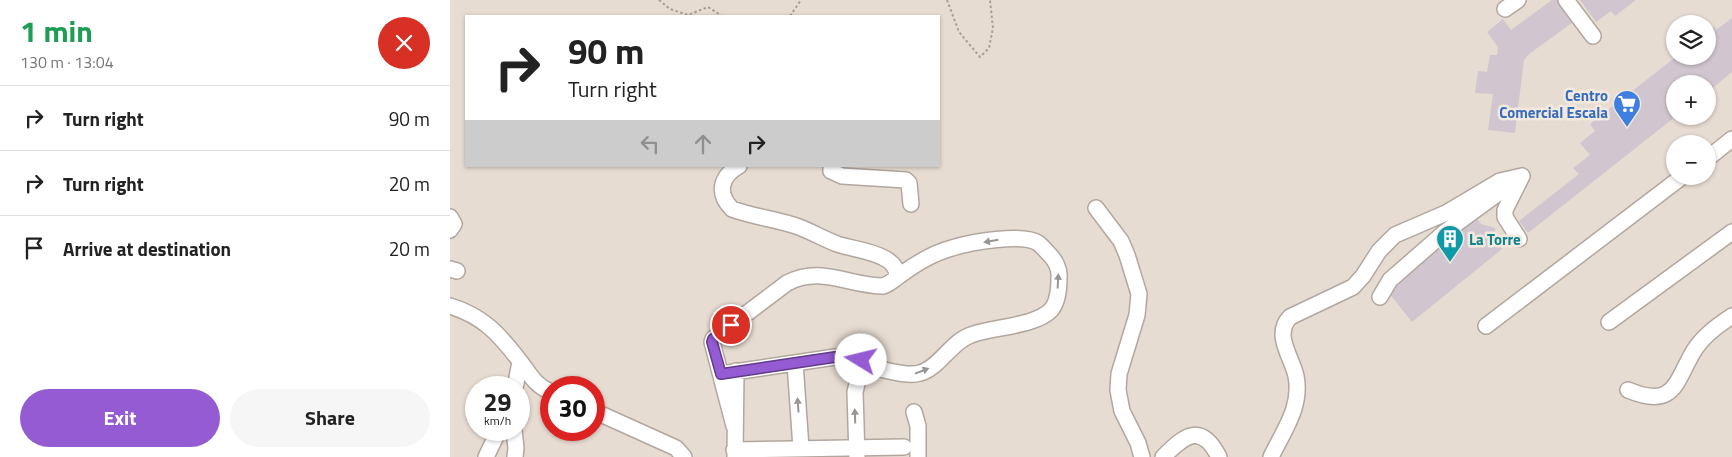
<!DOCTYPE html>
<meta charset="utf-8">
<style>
body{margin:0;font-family:"Titillium Web",sans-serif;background:#f6f6f6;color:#222;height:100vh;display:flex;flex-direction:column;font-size:19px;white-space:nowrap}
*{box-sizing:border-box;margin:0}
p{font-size:16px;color:#767676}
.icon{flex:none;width:28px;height:28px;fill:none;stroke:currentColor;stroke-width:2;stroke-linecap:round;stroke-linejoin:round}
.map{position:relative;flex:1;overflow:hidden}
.side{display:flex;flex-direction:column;background:#fff;width:450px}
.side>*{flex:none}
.hud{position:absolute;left:15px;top:15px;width:475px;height:152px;border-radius:0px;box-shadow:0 1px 4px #0004;background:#fff;color:#222;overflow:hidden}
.tools{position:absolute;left:1216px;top:15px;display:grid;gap:10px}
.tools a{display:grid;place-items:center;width:50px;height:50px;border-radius:50%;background:#fff;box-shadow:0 1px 4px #0004;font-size:25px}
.speed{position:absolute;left:15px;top:376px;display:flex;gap:10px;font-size:25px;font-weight:700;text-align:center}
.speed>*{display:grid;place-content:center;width:65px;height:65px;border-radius:50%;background:#fff;box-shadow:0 1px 4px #0004;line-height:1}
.speed small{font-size:12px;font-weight:400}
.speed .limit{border:8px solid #d22;background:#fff;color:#111}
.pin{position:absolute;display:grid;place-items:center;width:42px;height:42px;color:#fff;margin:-21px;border:2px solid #fff;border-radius:50%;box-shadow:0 1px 5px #0007}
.me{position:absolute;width:55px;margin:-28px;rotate:279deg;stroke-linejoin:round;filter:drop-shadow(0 0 4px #0008)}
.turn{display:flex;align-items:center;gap:18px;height:105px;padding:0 20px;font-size:22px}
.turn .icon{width:65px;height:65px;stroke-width:2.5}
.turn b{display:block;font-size:35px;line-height:42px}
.lanes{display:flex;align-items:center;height:48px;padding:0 20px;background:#0003;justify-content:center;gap:25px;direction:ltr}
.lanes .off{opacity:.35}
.round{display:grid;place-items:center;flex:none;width:52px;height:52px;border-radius:26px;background:#f6f6f6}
.summary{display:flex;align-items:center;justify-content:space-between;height:85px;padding:0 20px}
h1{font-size:30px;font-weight:700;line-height:38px;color:#1e9e55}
.cta{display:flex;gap:10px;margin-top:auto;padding:10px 20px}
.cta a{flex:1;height:58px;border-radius:30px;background:#955bd2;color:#fff;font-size:20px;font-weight:700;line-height:58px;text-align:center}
.cta a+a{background:#f6f6f6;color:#222}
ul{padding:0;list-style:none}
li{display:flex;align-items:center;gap:15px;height:65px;padding:0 20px;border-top:1px solid #e0e0e0}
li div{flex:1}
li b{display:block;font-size:19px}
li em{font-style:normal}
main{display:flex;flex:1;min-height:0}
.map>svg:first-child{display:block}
.building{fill:#d1c6cf}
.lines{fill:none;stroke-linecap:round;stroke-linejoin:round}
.minor-casing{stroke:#b2a79e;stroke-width:18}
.path{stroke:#a69d95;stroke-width:2;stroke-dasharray:2.5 2.5;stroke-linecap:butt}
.minor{stroke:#fff;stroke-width:15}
.oneway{fill:#989694}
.route-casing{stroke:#613b88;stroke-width:12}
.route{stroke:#955bd2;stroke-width:9}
.labels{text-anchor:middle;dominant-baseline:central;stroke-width:5;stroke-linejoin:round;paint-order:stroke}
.shop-label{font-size:15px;font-weight:bold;fill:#366cbe;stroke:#f4e9df;text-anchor:end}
.culture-label{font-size:15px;font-weight:bold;fill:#0d838f;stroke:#f4e9df;text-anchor:start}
</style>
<main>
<section class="side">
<div class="summary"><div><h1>1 min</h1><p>130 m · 13:04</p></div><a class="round" style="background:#d93025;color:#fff"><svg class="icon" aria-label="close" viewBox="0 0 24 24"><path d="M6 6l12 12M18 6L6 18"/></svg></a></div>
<ul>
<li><svg class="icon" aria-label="right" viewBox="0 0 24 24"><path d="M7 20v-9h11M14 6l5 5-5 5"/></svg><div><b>Turn right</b></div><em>90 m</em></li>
<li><svg class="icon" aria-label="right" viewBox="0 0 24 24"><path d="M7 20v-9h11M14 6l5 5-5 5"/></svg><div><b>Turn right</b></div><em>20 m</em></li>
<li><svg class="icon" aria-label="arrive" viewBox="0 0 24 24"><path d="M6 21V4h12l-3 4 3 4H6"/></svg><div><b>Arrive at destination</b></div><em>20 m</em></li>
</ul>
<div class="cta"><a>Exit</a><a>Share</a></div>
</section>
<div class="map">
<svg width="1282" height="457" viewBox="0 0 1282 457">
<rect width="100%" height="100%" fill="#e7dcd2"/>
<path class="building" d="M1102,0H1111L1126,20L1079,54L1074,60L1065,133L1038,130L1043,94L1025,93L1028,71L1037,72L1040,55H1047L1048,47L1037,32L1053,19L1061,30Z
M1130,0H1186L1165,16L1161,11L1146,22Z
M1282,18V72L1258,92V84H1225V117L1078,233L1069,221L1129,174L1123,168L1140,155L1130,143L1145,131L1140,124L1227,56H1258V32L1264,27L1266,30Z
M1025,216L1031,224L1045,228L1046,242L1052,249L962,322L938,292L952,281L949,278Z"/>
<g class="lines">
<defs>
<path id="minor" d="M1116,0L1143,36
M1055,9L1068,0
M1258,158L1282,139
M289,166C271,176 266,193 282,209C303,217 327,219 349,227C362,232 374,239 387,244C404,250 449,253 447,277
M381,166V171L392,176L456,180L459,183L461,204
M646,208L671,241L677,255L689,294L687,315L669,374L668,390L672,411L688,443L692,457
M0,217L4,224L0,230
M998,238L995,232L1054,189
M1069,239L1055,217V210L1072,176
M0,269L7,271
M930,297L940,280L995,232
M0,306C33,316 49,334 69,360C80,374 84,385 101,392
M1159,322L1282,232
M1036,326L1233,176
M345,363L351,448
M271,374L385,357H399L408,363
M65,388L70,362
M1178,390C1226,410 1225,381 1245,349C1254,335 1268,325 1282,316
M144,411L226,448L234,457
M464,412L468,426V457
M284,426L262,342L263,339L337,283C371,265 399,286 433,286C440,284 443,280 449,276C465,264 483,253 502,248C521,242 573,233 588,243C592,246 596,251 599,254C605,260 610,269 609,278C609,288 608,302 601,310C586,326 543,327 521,335C502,341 489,368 470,373C457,377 438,370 425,368
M64,430L66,448L65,457
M284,450L454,447
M36,457L49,430
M285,457L286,371
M407,457L405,392L409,376
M713,457C735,435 751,422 769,457
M821,457C834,430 852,407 846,376C842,357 823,335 840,317L903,287L913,276L929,251L945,235L996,213L1050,181L1072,176"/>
</defs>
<use href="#minor" class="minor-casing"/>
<path class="path" d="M209,0L220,9L238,15L258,7L272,16
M497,0L509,32L530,57L539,48L543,28L540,0
M340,16L351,0"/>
<use href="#minor" class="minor"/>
</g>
<defs><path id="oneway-solid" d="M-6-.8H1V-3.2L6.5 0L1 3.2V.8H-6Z" transform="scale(1.25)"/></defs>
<g class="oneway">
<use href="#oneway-solid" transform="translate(541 241) rotate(170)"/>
<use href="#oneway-solid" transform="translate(608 281) rotate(-87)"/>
<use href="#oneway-solid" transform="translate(472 371) rotate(-21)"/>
<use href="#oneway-solid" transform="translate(348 405) rotate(-94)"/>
<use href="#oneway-solid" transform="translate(405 416) rotate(-92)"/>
</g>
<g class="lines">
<defs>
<path id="route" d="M281,325L263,339L262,342L271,374L385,357H399L408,363L411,360"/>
</defs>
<use href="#route" class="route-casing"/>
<use href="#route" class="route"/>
</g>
<defs>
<symbol id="supermarket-pin" viewBox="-11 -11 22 30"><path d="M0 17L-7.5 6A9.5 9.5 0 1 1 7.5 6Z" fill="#3f7fe0" stroke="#f4e9df"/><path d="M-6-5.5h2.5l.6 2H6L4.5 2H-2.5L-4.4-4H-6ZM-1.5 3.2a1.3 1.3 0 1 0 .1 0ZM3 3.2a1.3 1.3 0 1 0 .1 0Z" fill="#fff"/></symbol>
<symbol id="building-pin" viewBox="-11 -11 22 30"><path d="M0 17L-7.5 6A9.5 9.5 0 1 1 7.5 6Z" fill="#0f9aa8" stroke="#f4e9df"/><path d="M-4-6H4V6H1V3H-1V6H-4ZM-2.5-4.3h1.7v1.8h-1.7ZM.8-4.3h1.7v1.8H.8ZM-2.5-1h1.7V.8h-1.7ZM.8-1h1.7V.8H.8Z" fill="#fff"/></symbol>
</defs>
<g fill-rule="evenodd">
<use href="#supermarket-pin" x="1161" y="88" width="32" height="43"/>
<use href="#building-pin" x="984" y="223" width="32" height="43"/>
</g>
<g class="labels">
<g class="shop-label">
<text x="1158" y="95">Centro<tspan x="1158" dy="17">Comercial Escala</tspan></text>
</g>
<g class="culture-label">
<text x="1019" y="239">La Torre</text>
</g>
</g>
</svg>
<div class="tools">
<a><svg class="icon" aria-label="layers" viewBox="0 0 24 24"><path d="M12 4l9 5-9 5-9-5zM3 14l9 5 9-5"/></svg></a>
<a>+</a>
<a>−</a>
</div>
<div class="speed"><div>29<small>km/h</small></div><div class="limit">30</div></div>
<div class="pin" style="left:281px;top:325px;background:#d93025"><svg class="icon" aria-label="arrive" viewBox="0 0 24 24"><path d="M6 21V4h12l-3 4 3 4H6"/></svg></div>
<svg class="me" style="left:411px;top:360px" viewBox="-20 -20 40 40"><circle r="19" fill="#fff"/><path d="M0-13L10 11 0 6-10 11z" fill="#955bd2"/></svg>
<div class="hud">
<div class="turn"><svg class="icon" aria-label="right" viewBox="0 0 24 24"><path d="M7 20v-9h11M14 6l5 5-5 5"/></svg><div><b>90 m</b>Turn right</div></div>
<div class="lanes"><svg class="icon off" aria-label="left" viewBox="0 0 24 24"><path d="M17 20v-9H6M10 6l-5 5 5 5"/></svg><svg class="icon off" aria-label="ahead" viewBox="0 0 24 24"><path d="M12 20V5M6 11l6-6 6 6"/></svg><svg class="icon" aria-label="right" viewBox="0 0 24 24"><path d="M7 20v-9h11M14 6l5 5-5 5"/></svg></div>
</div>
</div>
</main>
